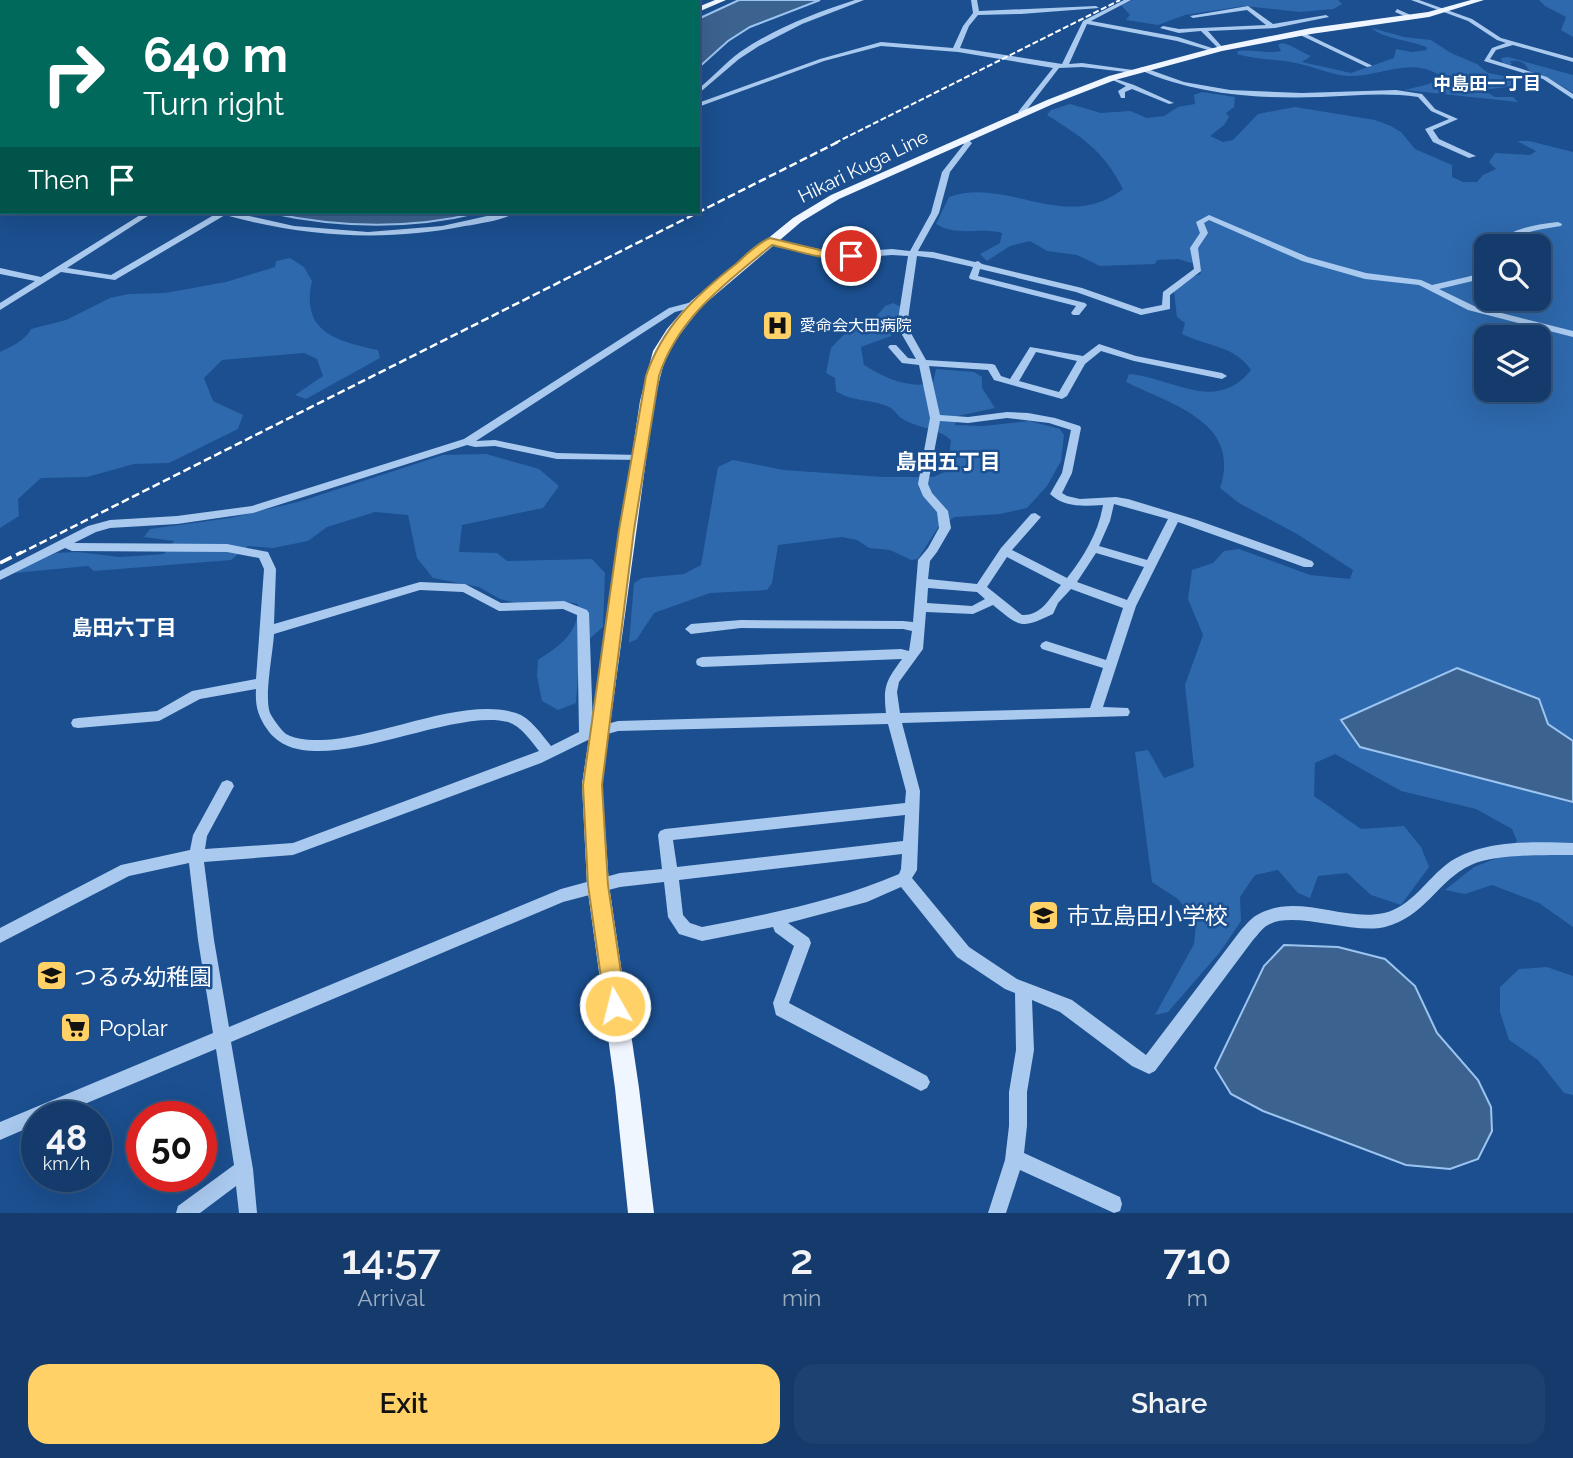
<!DOCTYPE html>
<meta charset="utf-8">
<style>
body{margin:0;font-family:Raleway,"Noto Sans JP",sans-serif;background:#1d4271;color:#f1f3f6;height:100vh;display:flex;flex-direction:column;font-size:26px;white-space:nowrap}
*{box-sizing:border-box;margin:0}
p{font-size:23px;color:#9dadc1}
.icon{flex:none;width:38px;height:38px;fill:none;stroke:currentColor;stroke-width:2;stroke-linecap:round;stroke-linejoin:round}
.map{position:relative;height:1213px;overflow:hidden}
.sheet{display:flex;flex-direction:column;background:#143b6b;flex:1}
.sheet>*{flex:none}
.banner{position:absolute;left:0px;top:0px;width:700px;height:214px;box-shadow:0 7px 28px #0002,0 0 0 2px #33557e;background:#00695c;color:#fff;overflow:hidden}
.buttons{position:absolute;left:1474px;top:234px;display:grid;gap:14px}
.buttons a{display:grid;place-items:center;width:77px;height:77px;border-radius:14px;background:#143b6b;box-shadow:0 7px 28px #0002,0 0 0 2px #33557e;font-size:35px}
.speed{position:absolute;left:21px;top:1101px;display:flex;gap:14px;font-size:35px;font-weight:700;text-align:center}
.speed>*{display:grid;place-content:center;width:91px;height:91px;border-radius:50%;background:#143b6b;box-shadow:0 7px 28px #0002,0 0 0 2px #33557e;line-height:1}
.speed small{font-size:18px;font-weight:400}
.speed .limit{border:10px solid #d22;background:#fff;color:#111}
.pin{position:absolute;display:grid;place-items:center;width:60px;height:60px;color:#fff;margin:-30px;border:4px solid #fff;border-radius:50%;box-shadow:0 2px 7px #0007}
.me{position:absolute;width:77px;margin:-38px;rotate:352deg;stroke-linejoin:round;filter:drop-shadow(0 0 5px #0008)}
.turn{display:flex;align-items:center;gap:24px;height:147px;padding:0 28px;font-size:32px}
.turn .icon{width:91px;height:91px;stroke-width:2.5}
.turn b{display:block;font-size:49px;line-height:60px}
.then{display:flex;align-items:center;height:66px;padding:0 28px;background:#0003;gap:14px;font-size:26px}
.eta{display:flex;justify-content:space-evenly;align-items:center;height:119px;text-align:center}
.eta b{font-size:42px;font-weight:600;line-height:49px}
.cta{display:flex;gap:14px;margin-top:auto;padding:14px 28px}
.cta a{flex:1;height:80px;border-radius:21px;background:#ffd166;color:#111;font-size:28px;font-weight:600;line-height:80px;text-align:center}
.cta a+a{background:#1d4271;color:#f1f3f6}
.map>svg:first-child{display:block}
.green{fill:#2e69ad;fill-rule:evenodd}
.water{fill:#3c6290;stroke:#9cc4f0;stroke-width:2}
.lines{fill:none;stroke-linecap:round;stroke-linejoin:round}
.river{fill:#3c6290;fill-rule:evenodd}
.minor{fill:#a9c9ee;fill-rule:evenodd}
.major{fill:#f0f6ff;fill-rule:evenodd}
.rail-far2{stroke:#fff;stroke-width:2;stroke-dasharray:6 2.5;stroke-linecap:butt}
.rail-far1{stroke:#fff;stroke-width:2.5;stroke-dasharray:8 3.5;stroke-linecap:butt}
.rail{stroke:#fff;stroke-width:3.5;stroke-dasharray:13 5;stroke-linecap:butt}
.route{fill:#ffd166;stroke:#a68842;stroke-width:2}
.labels{text-anchor:middle;dominant-baseline:central;stroke-width:5;stroke-linejoin:round;paint-order:stroke}
.far-poi-label{font-size:16px;fill:#fff;stroke:#1b4f8f;text-anchor:start}
.far-neighbourhood-label{font-size:18px;font-weight:bold;fill:#fff;stroke:#1b4f8f}
.street-label{font-size:19px;fill:#fff;stroke:#1b4f8f}
.neighbourhood-label{font-size:21px;font-weight:bold;fill:#fff;stroke:#1b4f8f}
.near-poi-label{font-size:23px;fill:#fff;stroke:#1b4f8f;text-anchor:start}
</style>
<div class="map">
<svg width="1573" height="1213" viewBox="0 0 1573 1213">
<rect width="100%" height="100%" fill="#1b4f8f"/>
<path class="green" d="M1133,0H1338L1342,4L1333,9L1300,12L1244,6L1185,15L1158,25L1126,20L1130,15L1121,5Z
M1539,0H1573V37L1561,30L1566,17L1545,6Z
M1372,28L1404,37L1431,40L1451,53L1477,64L1488,73L1515,78L1516,86L1483,90L1495,97H1513L1518,102L1405,90L1429,84L1442,77C1413,55 1380,77 1348,76C1331,75 1313,66 1296,63C1276,59 1257,60 1237,54L1238,51C1253,49 1266,54 1281,51L1278,45L1282,43C1293,45 1300,52 1311,56L1302,62L1351,73L1394,58L1396,49L1412,52L1427,50L1426,47C1410,40 1383,39 1372,28Z
M1508,57L1573,75V93L1547,77L1531,72C1524,66 1526,59 1510,61L1512,64L1509,65L1502,62L1501,58Z
M1202,92L1235,97L1234,107L1226,113L1229,117L1224,125L1210,136L1223,142L1233,140L1258,114L1295,107L1375,120L1391,126L1401,132L1415,149L1452,165V177L1463,182H1477L1483,175L1496,169L1489,162L1495,153L1530,155L1536,151L1517,141H1529L1573,152V927L1539,903L1492,885L1465,894L1445,890L1474,867L1505,855L1517,841L1512,829L1476,809L1401,791L1335,754L1315,763L1314,796L1361,829L1404,826L1421,847L1429,867L1401,905L1371,895L1347,873L1318,876L1310,898L1298,893L1278,870L1255,875L1240,897L1241,921L1220,952L1168,1012L1155,1015L1194,944L1196,923L1178,899L1152,882L1135,752L1148,750L1164,778L1194,767L1185,685L1203,635L1188,599L1192,570L1213,563L1224,551L1239,549L1310,575L1350,579L1353,570L1297,534L1239,503L1220,488C1242,422 1172,405 1126,382L1129,374C1174,378 1216,414 1251,370C1234,345 1208,347 1182,334L1185,323L1177,317L1174,292L1187,279L1201,274L1198,265L1178,259L1157,260L1155,264L1100,266L1077,255L1047,251L1030,241L1010,246L987,261L980,254L1000,243L1002,233C979,227 956,237 936,224L949,197C1007,176 1066,234 1123,189C1104,151 1082,137 1047,115L1051,110L1070,104L1101,113L1130,111L1147,118L1164,116L1178,107L1195,104L1194,95ZM1486,247H1538V299H1486ZM1486,338H1538V390H1486Z
M290,258L304,267L312,281C300,333 338,341 378,350L380,358L306,399L295,395L323,376L317,359L304,353L222,360L204,378L213,401L243,415L238,429L169,463L134,464L87,477L41,478L18,499L19,516L0,528V352C11,347 26,340 31,329L66,320L110,298L129,294L165,293L226,282L275,267L276,261Z
M893,303L901,307L891,336L861,347L864,365C885,378 908,389 933,383L936,369L974,372L982,377V388L995,408L958,416L955,425L983,426L1029,421L1060,429L1064,435L1061,461L1047,486L1027,508L1000,514L955,517L939,526L918,559L911,560L890,550L869,548L857,540L842,537L778,545L772,583L767,590L710,593L654,613L637,639L629,643L634,583L642,578L684,574L701,565L718,467L733,460L784,470L883,477H933L947,471L951,440C938,428 916,428 901,418C897,415 894,409 889,407C872,399 852,402 836,391L835,378L826,373L831,348L853,325L876,317L885,306Z
M486,454L539,469L559,486L543,508L462,525L459,552L497,553L507,561L592,559L605,573L603,627L580,647L576,703L558,710L542,701L537,676L538,660C561,645 579,633 578,604L560,601L516,603L500,599L479,587L433,578L417,558L408,515L375,512L327,527L308,541L273,548L248,546L231,560L94,571L88,566L14,573L56,553L78,552L120,557L164,554L174,541L144,537L150,529L230,518L298,502L443,455Z
M1547,967L1573,976V1095L1564,1093L1538,1060L1509,1040L1500,1012V987L1519,969Z"/>
<path class="water" d="M739,0H820L750,27L728,41L698,68V19Z
M266,212H481C410,230 338,228 266,212Z
M1457,668L1539,699L1548,724L1573,741V802L1360,747L1341,720Z
M1284,945L1338,947L1385,959L1415,986L1437,1033L1478,1080L1491,1107L1492,1131L1478,1159L1450,1169L1406,1165L1263,1111L1231,1094L1215,1068L1264,966Z"/>
<g class="lines">
<path class="river" d="M381,0H394L380,2Z"/>
<path class="minor" d="M174,0L248,2H178Z
M308,0L316,2H305Z
M499,0H505L506,2H500Z
M855,0H864L802,24L759,46L739,59L698,94V89C713,77 725,63 740,52C775,28 815,13 855,0Z
M971,0H977L979,11L1096,6L1099,8L1021,14L978,15L969,26L960,48L1062,64L1083,21L1124,0H1131L1091,21L1178,37L1218,50L1215,52L1177,41L1087,24L1069,64L1082,63L1133,70L1136,72L1135,73L1082,67L1059,68L1025,112L1024,115L1022,116L1018,112L1053,68L958,52L881,46L824,61L698,107V103L820,59L881,42L953,48L963,26L973,13Z
M1411,0H1419L1472,19L1501,38L1573,58V62L1513,45L1496,50L1490,59L1547,77L1573,94V99L1543,79L1484,61L1492,48L1506,43L1497,40L1468,21Z
M1248,6L1273,24L1326,15L1329,17L1275,28L1208,31L1224,49L1221,51L1201,31L1179,33L1160,28L1163,26L1179,29L1266,25L1247,10L1193,18L1190,16Z
M1397,9L1413,16L1414,17L1409,18L1395,12Z
M1300,31L1371,65L1372,66L1367,67L1298,34Z
M0,38H2V42H0Z
M1142,67L1184,82L1230,90L1302,93L1396,90L1422,94L1435,109L1458,119L1433,130L1439,139L1476,156L1469,158L1433,142L1425,129L1449,119L1431,111L1418,97C1385,92 1353,96 1321,97C1259,99 1197,95 1140,70V68Z
M1110,77L1134,85L1174,103L1169,104L1132,89L1125,92V98H1121L1118,91L1126,86L1110,79Z
M0,78H2V82H0Z
M0,98H2V102H0Z
M960,138H966L972,143L950,172L939,213L918,251L933,252L975,262L978,261L982,264L1082,288L1142,309L1162,305L1163,292L1194,269L1190,248L1200,233L1196,222L1209,215L1308,257L1366,273L1421,280L1432,285L1471,276L1486,268V275L1477,280L1439,289L1474,306L1573,331V337L1468,310L1419,285L1365,279L1302,261L1209,220L1204,223L1208,233L1198,248L1201,271L1170,295V309L1141,315L1076,292L980,269L978,276L1085,303L1087,305L1079,315H1073L1071,313L1076,306L970,279L969,277L973,267L933,258L917,256L907,326L926,360L992,364L995,365L1001,376L1010,379L1030,347L1083,356L1099,344L1136,356L1222,373L1227,376L1222,379L1134,361L1101,351L1085,364L1067,396L1062,399L994,380L988,370L929,366L940,415L968,417L1007,412L1028,413L1055,418L1080,426L1081,428L1072,473L1062,493L1067,496L1080,499L1116,497L1128,499L1197,520L1312,561L1314,564L1312,567H1304L1178,522L1136,606L1103,707L1128,708L1130,712L1128,716L902,723L920,791L917,870L912,878L969,947L1017,979L1072,1000L1146,1055L1241,930C1246,925 1251,918 1257,915C1296,892 1343,922 1384,913C1411,907 1427,879 1447,864C1481,839 1534,842 1573,843V855C1547,855 1495,854 1471,865C1438,880 1425,917 1385,927C1353,935 1293,910 1268,925C1262,928 1258,935 1253,940L1155,1071L1149,1074L1132,1066L1060,1012L1032,1000L1034,1050L1027,1092V1126L1024,1153L1120,1197L1122,1204L1120,1211L1114,1213L1020,1170L1006,1213H988L1005,1160L1009,1126V1092L1016,1050L1015,993L1005,989L957,957L901,887L867,902L788,923L809,938L811,943L789,1003L927,1076L930,1082L927,1088L921,1091L776,1015L773,1003L794,946L775,932L773,927L702,941L679,934L668,917L664,882L620,887L563,902L231,1042L253,1169L257,1213H239L236,1186L200,1213H176L178,1206L234,1165L216,1049L56,1116H37V1124L0,1140V1122L213,1033L198,940L189,863L129,876L0,943V928L121,865L190,850L193,835L222,782L227,780L232,782L234,786L207,836L205,849L293,843L539,751C531,741 521,726 508,722C447,706 307,789 267,729C258,716 255,706 256,689L200,699L159,721L78,728L73,727L71,723L73,719L78,718L157,711L192,691L256,679L264,569L259,558L227,552L72,551L65,548L0,580V571L88,526L110,520L177,516L252,506L464,439L669,308L696,301L700,304L699,306L675,312L476,441L495,440L557,453L638,455L643,458L642,460L557,459L495,446L475,447L467,445L253,513L177,524L110,528L96,532L74,543L227,544L268,552L276,569L274,624L420,582L465,584L501,603L564,601L587,610L589,613L593,728L618,721L886,713C883,686 886,681 902,659L702,667L697,665L696,662L697,659L702,657L901,649L909,651L912,631L903,629L741,628L691,634L685,629L691,624L741,620L903,621L913,622L918,560L928,548L939,528L937,512L923,496L918,484L930,418L919,365L902,363L888,347L890,345H896L908,358L916,359L897,326L908,256L892,255L839,259L766,241L770,239L839,253L892,249L910,251L931,213L942,172L964,144L959,140ZM1036,352L1077,361L1059,392L1019,381ZM1007,418L1049,423L1071,430L1062,473L1050,494C1065,508 1084,506 1103,505C1099,531 1084,557 1067,578L1012,550L1041,517L1035,513L1031,514L1001,548L977,584L928,579L930,561L937,552L951,528L948,511L932,493L928,484L940,421L968,423ZM1114,504L1168,519L1147,560L1099,546L1110,521ZM1096,553L1144,567L1127,600L1077,582ZM1007,557L1061,585C1049,598 1042,616 1022,615L987,587ZM928,588L977,592L985,599L972,606L927,603ZM1071,589L1123,608L1106,660L1046,641L1042,643L1040,646L1042,649L1103,668L1090,708L900,713L897,692L899,682L923,649L926,612L973,614L993,605C1021,628 1021,629 1053,614L1058,603ZM420,590L463,592L499,611L563,609L577,615L579,732L551,746C541,734 531,718 516,713C464,696 380,738 322,740C310,740 297,740 286,734C281,730 273,719 270,713C264,697 273,653 274,634ZM888,724L906,791L905,803L665,829L660,831L658,835L662,869L620,873L561,889L229,1027L214,940L204,862L293,855L541,763L590,739L618,731ZM905,815L903,841L677,867L673,840ZM902,854L901,869L899,874C836,901 769,914 702,927L690,923L683,915L679,880Z
M0,190H2V194H0Z
M145,212H154L67,268L111,275L219,212H231L294,226L368,232L442,226L505,212H517C503,220 482,223 465,226C384,242 305,237 225,215L115,280L61,272L0,310V303L35,281L0,274V268L41,277Z
M1558,222L1562,224L1561,226C1548,228 1535,230 1522,234C1511,238 1504,247 1492,247C1509,228 1534,225 1558,222Z"/>
<path class="major" d="M715,0H726L698,12V7Z
M1471,0H1484L1429,17L1311,34L1222,51L1115,80L1053,104L839,199L801,222L701,307L667,351L654,401L602,784L609,885L639,1088L654,1213H628L615,1088L587,885L582,784L640,401L653,351L667,329L691,301L793,218L831,195L1047,100L1109,76L1221,46L1311,28L1428,12Z
M0,131H2V137H0Z"/>
<path class="rail-far2" d="M835,143L1120,0"/>
<path class="rail-far1" d="M19,554L838,142"/>
<path class="rail" d="M0,563L22,552"/>
</g>
<path class="route" d="M770,238L824,251L851,253L857,256C841,266 791,249 772,245C726,283 678,317 659,376L634,530L602,785L608,885L626,1006L623,1014L615,1017L608,1014L605,1006L588,885L583,785L619,530L646,376C662,327 696,295 736,264C746,255 757,243 770,238Z"/>
<defs>
<symbol id="hospital-square" viewBox="-11 -11 22 22"><rect x="-9" y="-9" width="18" height="18" rx="4" fill="#ffd166" stroke="#1b4f8f"/><path d="M-5-5h3v3.5h4V-5h3V5h-3V1.5h-4V5h-3Z" fill="#111"/></symbol>
<symbol id="school-square" viewBox="-11 -11 22 22"><rect x="-9" y="-9" width="18" height="18" rx="4" fill="#ffd166" stroke="#1b4f8f"/><path d="M0-5L7-2L0 1L-7-2ZM-4 1L0 2.5L4 1V4Q0 6-4 4Z" fill="#111"/></symbol>
<symbol id="supermarket-square" viewBox="-11 -11 22 22"><rect x="-9" y="-9" width="18" height="18" rx="4" fill="#ffd166" stroke="#1b4f8f"/><path d="M-6-5.5h2.5l.6 2H6L4.5 2H-2.5L-4.4-4H-6ZM-1.5 3.2a1.3 1.3 0 1 0 .1 0ZM3 3.2a1.3 1.3 0 1 0 .1 0Z" fill="#111"/></symbol>
</defs>
<g fill-rule="evenodd">
<use href="#hospital-square" x="760" y="308" width="35" height="35"/>
<use href="#school-square" x="1026" y="898" width="35" height="35"/>
<use href="#school-square" x="34" y="958" width="35" height="35"/>
<use href="#supermarket-square" x="58" y="1010" width="35" height="35"/>
</g>
<g class="labels">
<g class="far-poi-label">
<text x="800" y="325">愛命会大田病院</text>
</g>
<g class="far-neighbourhood-label">
<text x="1487" y="83">中島田一丁目</text>
</g>
<g class="street-label">
<text transform="translate(863 166) rotate(-26)">Hikari Kuga Line</text>
</g>
<g class="neighbourhood-label">
<text x="948" y="461">島田五丁目</text>
<text x="124" y="627">島田六丁目</text>
</g>
<g class="near-poi-label">
<text x="1067" y="915">市立島田小学校</text>
<text x="74" y="976">つるみ幼稚園</text>
<text x="99" y="1027">Poplar</text>
</g>
</g>
</svg>
<div class="buttons">
<a><svg class="icon" aria-label="search" viewBox="0 0 24 24"><circle cx="10" cy="10" r="6"/><path d="M15 15l6 6"/></svg></a>
<a><svg class="icon" aria-label="layers" viewBox="0 0 24 24"><path d="M12 4l9 5-9 5-9-5zM3 14l9 5 9-5"/></svg></a>
</div>
<div class="speed"><div>48<small>km/h</small></div><div class="limit">50</div></div>
<div class="pin" style="left:851px;top:256px;background:#d93025"><svg class="icon" aria-label="arrive" viewBox="0 0 24 24"><path d="M6 21V4h12l-3 4 3 4H6"/></svg></div>
<svg class="me" style="left:615px;top:1006px" viewBox="-20 -20 40 40"><circle r="17" fill="#ffd166" stroke="#fff" stroke-width="3"/><path d="M0-11L8 9 0 5-8 9z" fill="#fff"/></svg>
<div class="banner">
<div class="turn"><svg class="icon" aria-label="right" viewBox="0 0 24 24"><path d="M7 20v-9h11M14 6l5 5-5 5"/></svg><div><b>640 m</b>Turn right</div></div>
<div class="then">Then<svg class="icon" aria-label="arrive" viewBox="0 0 24 24"><path d="M6 21V4h12l-3 4 3 4H6"/></svg></div>
</div>
</div>
<section class="sheet">
<div class="eta">
<div><b>14:57</b><p>Arrival</p></div>
<div><b>2</b><p>min</p></div>
<div><b>710</b><p>m</p></div>
</div>
<div class="cta"><a>Exit</a><a>Share</a></div>
</section>
